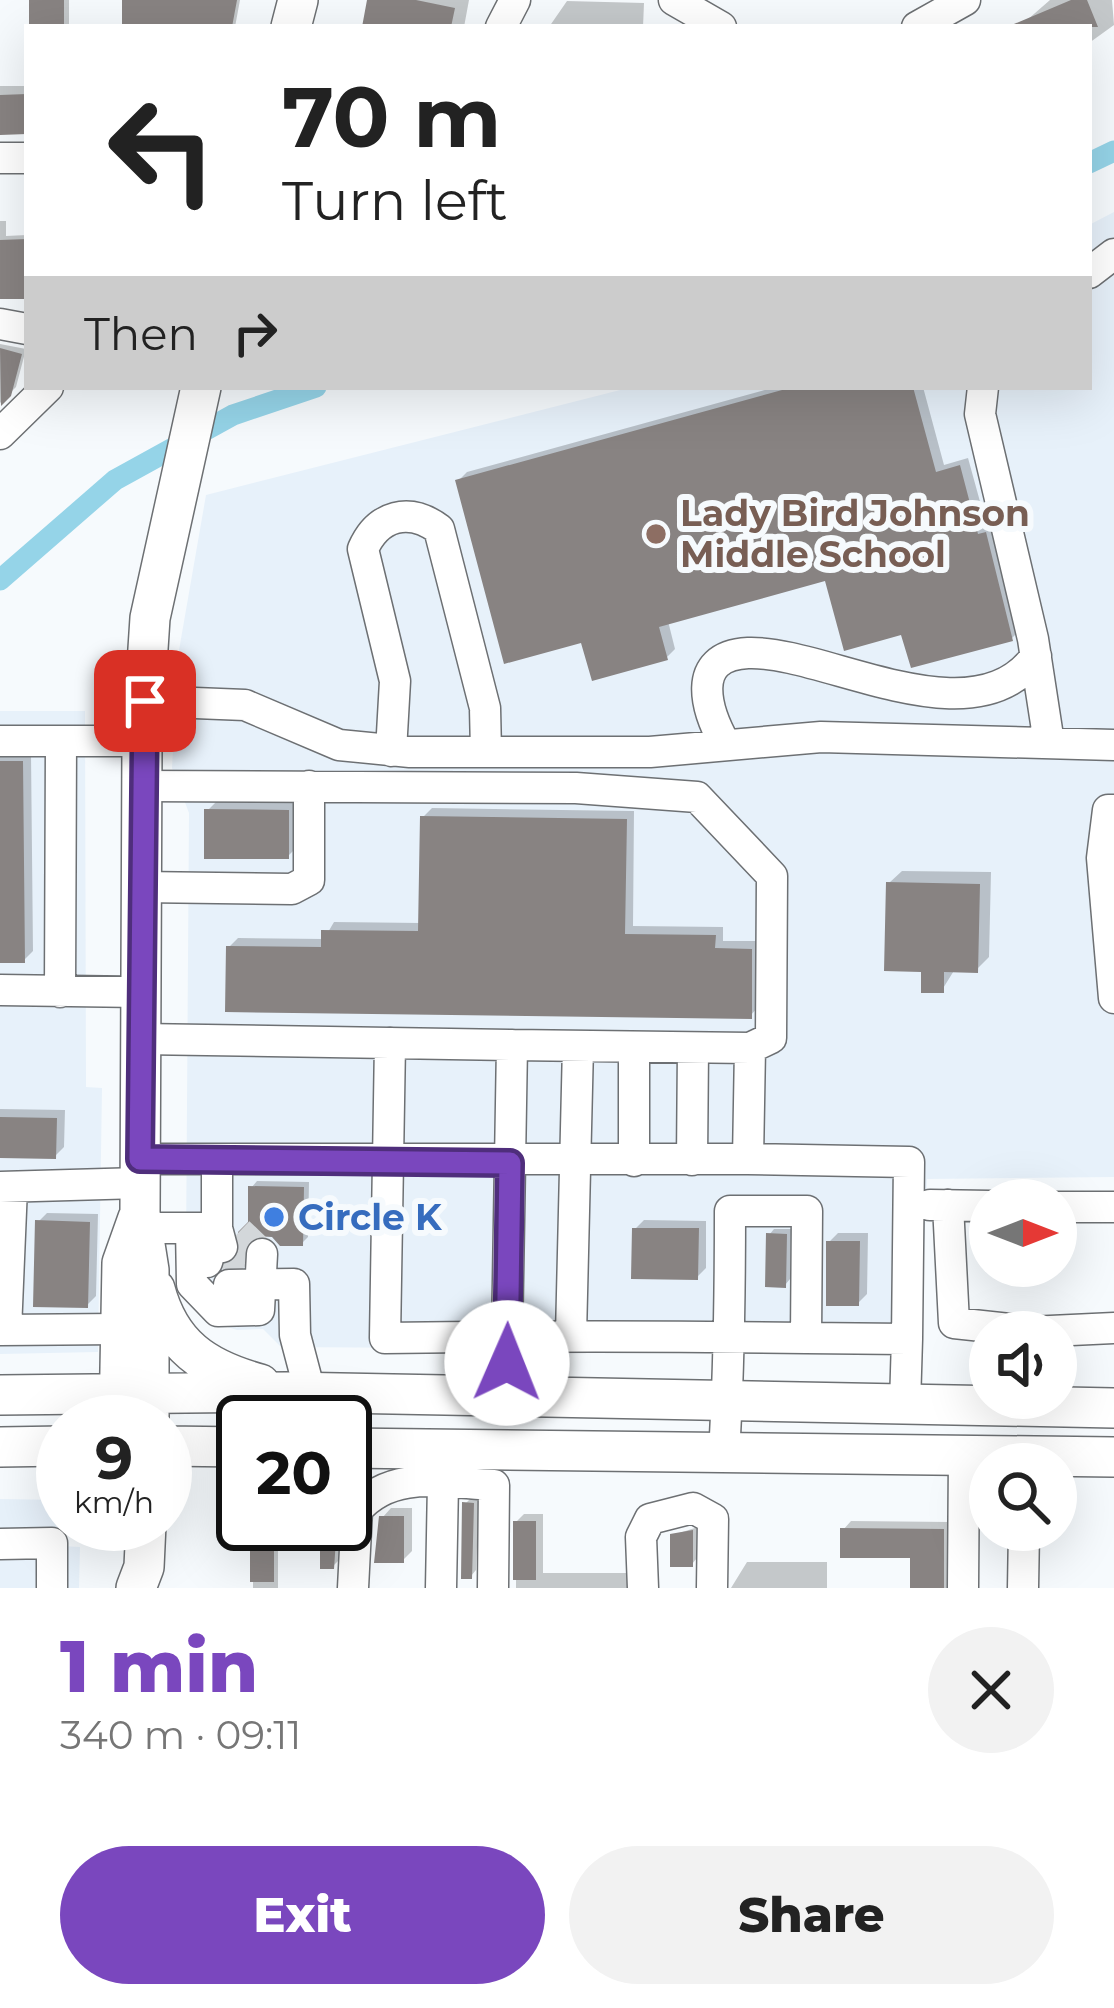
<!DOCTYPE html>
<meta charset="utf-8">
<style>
body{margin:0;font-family:Montserrat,sans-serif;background:#f2f2f2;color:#222;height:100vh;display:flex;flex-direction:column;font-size:45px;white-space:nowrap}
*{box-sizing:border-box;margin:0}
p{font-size:39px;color:#767676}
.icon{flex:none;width:66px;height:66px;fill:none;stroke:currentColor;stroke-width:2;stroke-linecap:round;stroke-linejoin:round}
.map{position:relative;height:1588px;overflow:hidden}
.sheet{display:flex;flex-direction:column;background:#fff;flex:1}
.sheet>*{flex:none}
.banner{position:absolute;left:24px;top:24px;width:1068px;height:366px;border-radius:0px;box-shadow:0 12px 48px #0002;background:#fff;color:#222;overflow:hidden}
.needle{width:78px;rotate:90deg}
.tools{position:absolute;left:969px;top:1179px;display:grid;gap:24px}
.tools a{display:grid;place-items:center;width:108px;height:108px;border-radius:50%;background:#fff;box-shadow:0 12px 48px #0002;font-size:60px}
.speed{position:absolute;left:36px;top:1395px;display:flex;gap:24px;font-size:60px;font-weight:700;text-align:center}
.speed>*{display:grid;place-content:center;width:156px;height:156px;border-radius:50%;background:#fff;box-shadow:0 12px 48px #0002;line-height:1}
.speed small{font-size:30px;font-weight:400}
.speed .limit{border:6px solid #111;border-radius:18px;background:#fff;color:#111}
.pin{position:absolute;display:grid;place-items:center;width:102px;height:102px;color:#fff;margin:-51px;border-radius:24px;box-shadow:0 6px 18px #0006}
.me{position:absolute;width:132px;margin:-66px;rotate:1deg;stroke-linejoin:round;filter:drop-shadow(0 0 9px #0008)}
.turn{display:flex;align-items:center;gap:42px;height:252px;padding:0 60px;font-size:54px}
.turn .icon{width:156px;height:156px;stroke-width:2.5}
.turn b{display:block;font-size:84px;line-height:102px}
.then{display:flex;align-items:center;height:114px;padding:0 60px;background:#0003;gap:24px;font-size:45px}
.round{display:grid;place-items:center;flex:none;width:126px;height:126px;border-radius:63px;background:#f2f2f2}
.overview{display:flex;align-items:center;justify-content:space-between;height:204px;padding:0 60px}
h1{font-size:72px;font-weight:800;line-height:90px;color:#7a47be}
.action{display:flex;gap:24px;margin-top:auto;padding:24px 60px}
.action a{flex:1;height:138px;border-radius:72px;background:#7a47be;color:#fff;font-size:48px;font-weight:800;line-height:138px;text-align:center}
.action a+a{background:#f2f2f2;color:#222}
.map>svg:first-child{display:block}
.built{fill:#e7f1fa}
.shadow{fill:#0003}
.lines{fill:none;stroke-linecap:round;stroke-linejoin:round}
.canal{stroke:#95d4e8;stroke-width:21}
.building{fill:#888382}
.minor-tunnel{stroke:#d3d7da;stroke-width:30;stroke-dasharray:30 15;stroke-linecap:butt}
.minor-casing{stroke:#6d7073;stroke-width:33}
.major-casing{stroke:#6d7073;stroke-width:42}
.minor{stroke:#fff;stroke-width:30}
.major{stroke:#fff;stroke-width:39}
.route-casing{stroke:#4f2e7c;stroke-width:30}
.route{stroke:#7a47be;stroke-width:21}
.education-dot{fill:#8d6e63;stroke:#f6fafd;stroke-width:4.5}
.shop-dot{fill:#3f7fe0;stroke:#f6fafd;stroke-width:4.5}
.labels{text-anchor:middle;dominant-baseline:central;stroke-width:12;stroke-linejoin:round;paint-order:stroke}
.education-label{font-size:36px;font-weight:bold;fill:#785e54;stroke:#f6fafd;text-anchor:start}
.shop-label{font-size:36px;font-weight:bold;fill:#366cbe;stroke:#f6fafd;text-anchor:start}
</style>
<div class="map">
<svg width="1114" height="1588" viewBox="0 0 1114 1588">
<rect width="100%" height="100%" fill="#f6fafd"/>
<path class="built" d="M1114,212V1177L927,1179L920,1351L281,1347L263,1329L237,1330L209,1321L186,1250L189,813L172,768L178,656L206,495L632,387H1089V225Z
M0,711H85L86,1087L102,1088L98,1352L0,1354Z
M0,1499L63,1500L62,1546L80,1547L79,1588H0Z"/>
<path class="shadow" d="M32,0H69V27H32Z
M125,0H240L235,27H125Z
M371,0H469L464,27H365Z
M1050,0H1112L1114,25L1089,43V27H1019Z
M567,1L644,3L643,27H549Z
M0,86H27V132L0,133Z
M0,221H6V236L27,235V298L0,297Z
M0,344L26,349L16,387L0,403Z
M776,387H923L944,465L968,458L987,527L995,525L1021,629L1012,638L903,632L827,577L668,621L675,649L666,658L583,639L458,481L467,472Z
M0,753H31L33,951L24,960H0Z
M216,802H297V847L288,856L207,811Z
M432,808L634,811L633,926L723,927V941H760L759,1006L750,1016L229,947L238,938L324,939L334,922L421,923L423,817Z
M902,871L991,872L989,957L976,970L955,969L942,990L924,969L889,883Z
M0,1109L65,1110L64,1147L55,1156L0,1155Z
M257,1181L309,1182L308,1237L302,1243L273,1234L250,1236L241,1262V1233L251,1223V1188Z
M47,1213L98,1214L96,1296L87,1305L38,1222Z
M644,1220L706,1221V1268L697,1277L635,1229Z
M774,1229H791L790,1279L785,1285L769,1235Z
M838,1233H868L867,1294L858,1303L829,1242Z
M471,1498L479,1499L476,1570L471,1576L465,1504Z
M391,1508H412V1551L403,1560L382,1518Z
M524,1514H543V1573H630L631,1588H516V1522Z
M851,1521L951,1522L956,1588H913V1555L843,1530Z
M253,1524H278V1588H253Z
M323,1524H341L339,1560L333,1566Z
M698,1527L697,1558L692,1564L673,1535Z
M747,1562H827V1588H731Z"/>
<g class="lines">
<path class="canal" d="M1089,163L1114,151
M0,580L115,480L233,415L316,387"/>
</g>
<path class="building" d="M29,0H64V27H29Z
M122,0H237L232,27H122Z
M367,0H416L455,8L451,27H362Z
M1071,0H1087L1098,27H1007Z
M27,94V134L0,135V95Z
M27,239V299H0V240Z
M0,348L22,354L11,396L1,406Z
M793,387H913L936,472L960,465L978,534L986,532L1013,641L911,668L901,635L844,651L825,581L659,627L668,660L592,681L581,643L504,664L455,480Z
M0,761H23L25,963H0Z
M204,809L289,810V859H204Z
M420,816L627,819L625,934L716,935L715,948L752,949V1019L225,1012L226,946L321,947V930L418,931Z
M886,882L980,884L978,973L944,972V993H921V972L884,971Z
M0,1117L57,1118L56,1159L0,1158Z
M248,1186L304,1187L303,1246H280L272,1237L254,1236L245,1244L242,1265L226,1266L240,1253L238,1232L248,1222Z
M35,1220L90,1222L88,1308L33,1307Z
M632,1228H699L698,1280L631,1279Z
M766,1233L787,1234L786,1288L765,1287Z
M826,1241H860L859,1306H826Z
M462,1502L474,1503L472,1579H461Z
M379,1516H404V1563H374Z
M513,1521H536V1580H513Z
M250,1524H274V1582H250Z
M320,1524H337L334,1569H320Z
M840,1528L944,1529V1588H910V1558H840Z
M693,1530V1567H670V1534Z"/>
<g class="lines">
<path class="minor-tunnel" d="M239,1232L262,1254
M222,1247L244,1269"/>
<defs>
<path id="minor" d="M674,0L721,27
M501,27L515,0
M917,27L965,0
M0,158H27
M1089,273L1114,254
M0,324L27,329
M983,387L980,414L1033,639L1049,743
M0,434L48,387
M145,701L245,705L339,745L410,752H650L821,737L1114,745
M0,741H142
M725,744C707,712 688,656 748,653C824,650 974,743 1036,656
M391,751L395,681L363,549C378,515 409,507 439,529L485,708L486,752
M142,786L576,788L697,797L772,876L771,1038L750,1048L512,1045
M1114,810H1108L1102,858L1114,998
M140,887L292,889L309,880V786
M0,990L140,992
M60,992L61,741
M140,1039L512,1045L506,1396
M390,1043L385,1338C526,1336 666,1336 806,1338L807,1211H730C730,1291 729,1372 724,1453
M634,1047V1161
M140,1159H748L750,1048
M748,1159L909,1162L907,1339
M217,1160V1228L222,1247
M692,1160L693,1048
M0,1187L140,1183
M930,1205L990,1206
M948,1205L954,1323L1029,1331
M1056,1207H1114
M142,1228H217L207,1262
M191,1228L192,1284L218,1311L259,1310L262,1254
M229,1285L294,1284L295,1335L310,1392
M0,1330L120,1329
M6,1330L12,1187
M1029,1332L1114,1328
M571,1335L578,1046
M806,1338L907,1339L905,1404
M0,1544L52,1543V1588
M353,1588L357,1510C392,1469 445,1483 494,1485L493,1588
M441,1588L443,1483
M643,1588L641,1537L650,1519L693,1508L713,1519L712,1588
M963,1588L964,1455
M1023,1588L1024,1530"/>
<path id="major" d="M291,27L298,0
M155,1289C170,1346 205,1369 260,1384
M0,1395L288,1392L1114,1408
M149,1419V1270L140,1213L142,741L150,618L201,387
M119,1422L122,1263L138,1218
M165,1446L243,1447
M0,1447L63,1446
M345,1448L1114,1457
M136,1588L144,1567L146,1524"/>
</defs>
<use href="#minor" class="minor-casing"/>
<use href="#major" class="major-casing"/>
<use href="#minor" class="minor"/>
<use href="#major" class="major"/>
</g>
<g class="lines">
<defs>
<path id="route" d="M145,701L140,1159L510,1163L507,1363"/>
</defs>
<use href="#route" class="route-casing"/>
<use href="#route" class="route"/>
</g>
<circle class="education-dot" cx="656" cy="534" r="12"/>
<circle class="shop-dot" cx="274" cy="1217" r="12"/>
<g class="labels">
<g class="education-label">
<text x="680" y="513">Lady Bird Johnson<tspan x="680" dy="41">Middle School</tspan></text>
</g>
<g class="shop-label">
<text x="298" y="1217">Circle K</text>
</g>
</g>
</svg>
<div class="tools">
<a><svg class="needle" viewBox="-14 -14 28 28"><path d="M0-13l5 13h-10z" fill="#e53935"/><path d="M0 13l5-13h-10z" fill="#767676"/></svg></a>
<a><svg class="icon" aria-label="sound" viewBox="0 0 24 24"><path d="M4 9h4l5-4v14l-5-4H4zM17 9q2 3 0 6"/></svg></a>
<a><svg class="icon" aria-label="search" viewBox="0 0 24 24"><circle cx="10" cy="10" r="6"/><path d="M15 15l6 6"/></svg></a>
</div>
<div class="speed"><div>9<small>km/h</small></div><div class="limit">20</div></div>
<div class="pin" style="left:145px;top:701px;background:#d93025"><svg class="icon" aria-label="arrive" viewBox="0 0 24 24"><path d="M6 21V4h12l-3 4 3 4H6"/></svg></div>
<svg class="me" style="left:507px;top:1363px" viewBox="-20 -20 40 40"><circle r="19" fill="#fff"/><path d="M0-13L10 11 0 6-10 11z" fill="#7a47be"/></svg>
<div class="banner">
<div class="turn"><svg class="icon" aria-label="left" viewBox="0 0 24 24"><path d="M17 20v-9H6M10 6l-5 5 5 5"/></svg><div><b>70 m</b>Turn left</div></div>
<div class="then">Then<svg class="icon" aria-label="right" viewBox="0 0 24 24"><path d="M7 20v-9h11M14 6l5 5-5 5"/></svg></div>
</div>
</div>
<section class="sheet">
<div class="overview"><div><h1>1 min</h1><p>340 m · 09:11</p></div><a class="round"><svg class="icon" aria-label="close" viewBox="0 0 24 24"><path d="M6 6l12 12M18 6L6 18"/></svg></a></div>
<div class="action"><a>Exit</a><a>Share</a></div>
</section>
